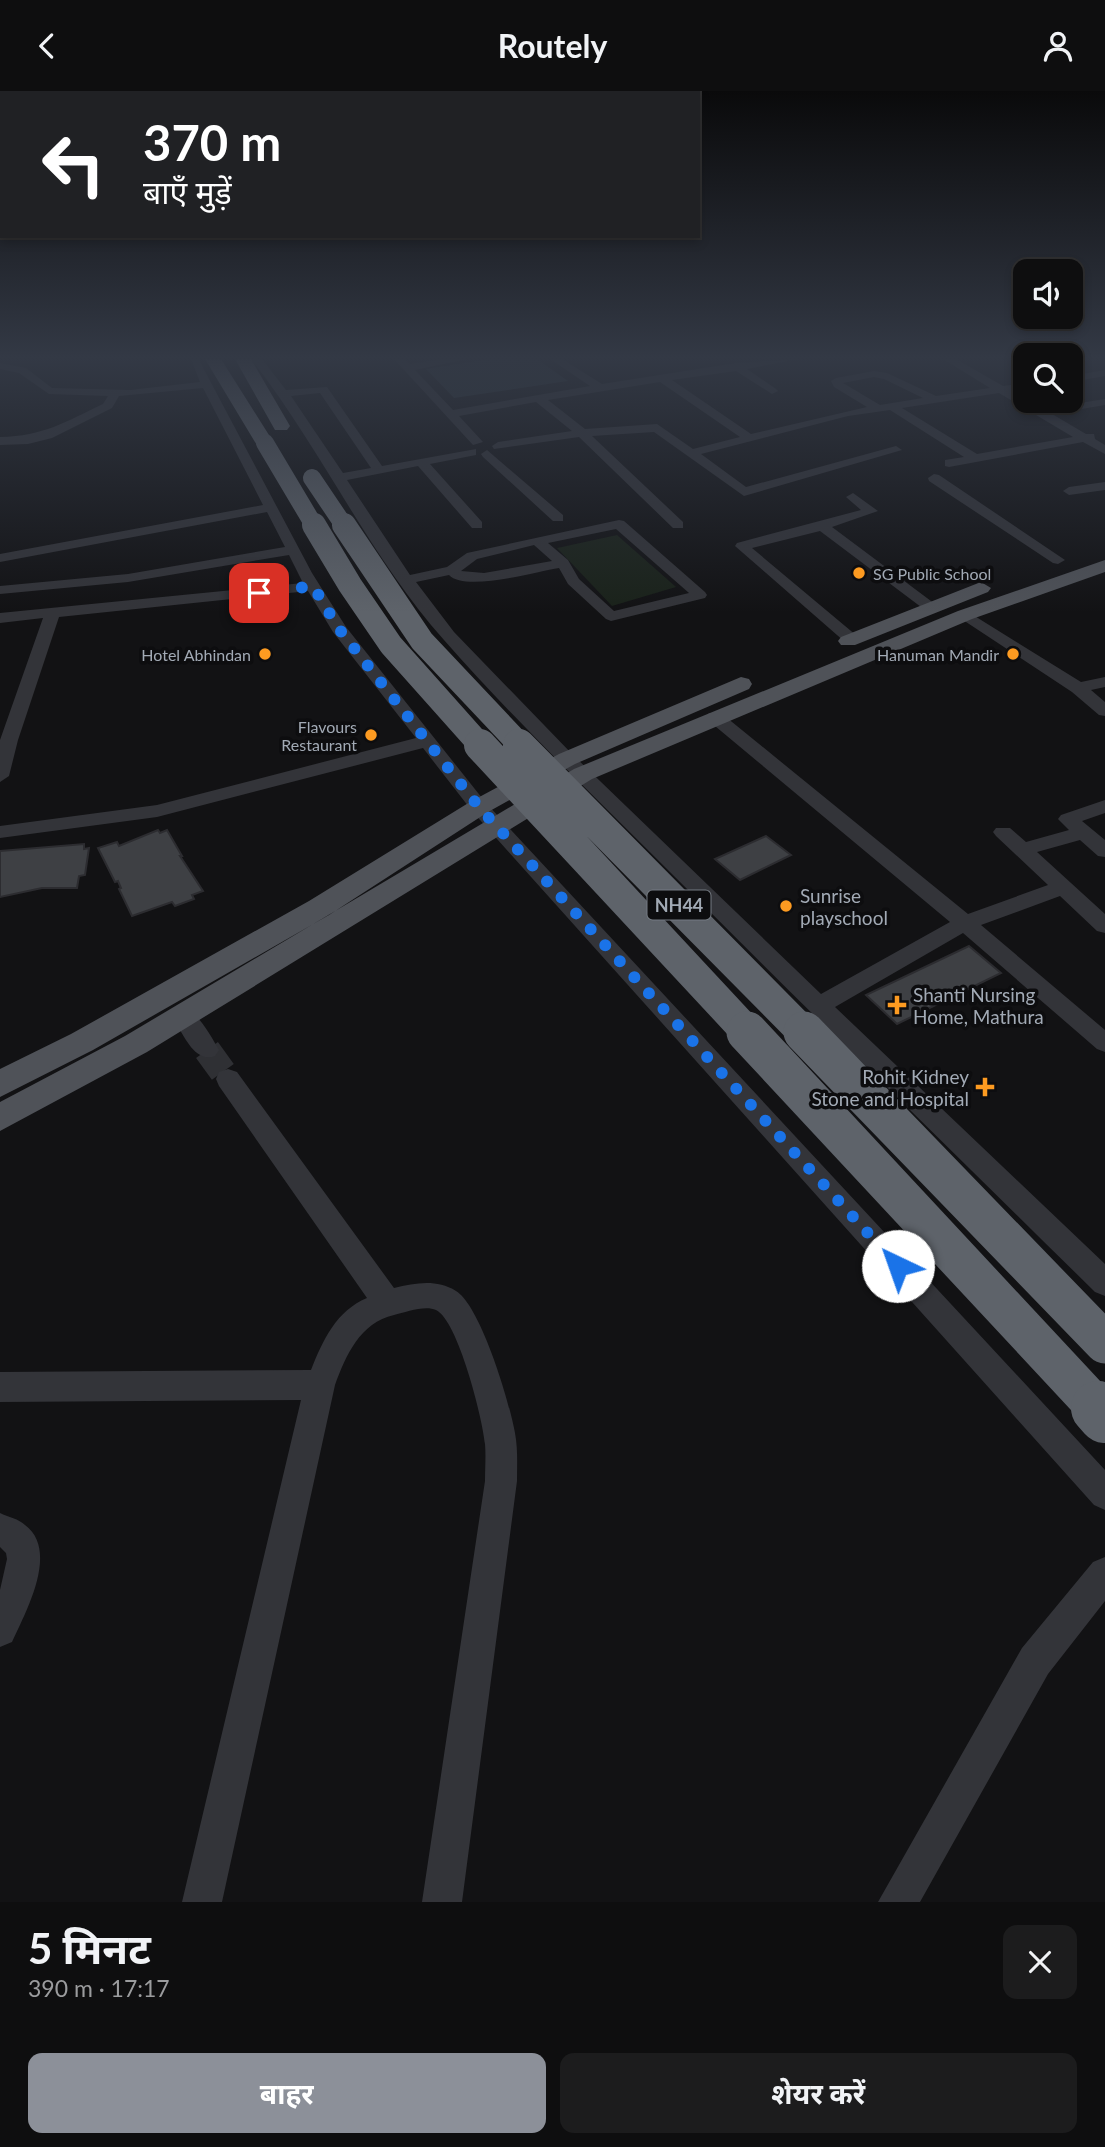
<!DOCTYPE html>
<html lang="hi">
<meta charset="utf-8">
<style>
body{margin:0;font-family:Lato,"Noto Sans Devanagari",sans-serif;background:#1c1c1d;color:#f1f3f6;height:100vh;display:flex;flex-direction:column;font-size:26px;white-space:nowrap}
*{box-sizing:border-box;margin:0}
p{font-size:23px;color:#9b9c9e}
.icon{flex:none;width:38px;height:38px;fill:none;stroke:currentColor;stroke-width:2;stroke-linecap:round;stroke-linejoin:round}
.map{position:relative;height:1811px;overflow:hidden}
.details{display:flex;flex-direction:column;background:#0e0e0f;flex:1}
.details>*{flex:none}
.top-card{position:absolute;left:0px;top:0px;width:700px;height:147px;box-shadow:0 4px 10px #0003,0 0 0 2px #2e2e2f;background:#202124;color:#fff;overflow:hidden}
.buttons{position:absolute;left:1013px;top:168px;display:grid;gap:14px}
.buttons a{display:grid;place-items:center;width:70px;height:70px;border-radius:14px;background:#0e0e0f;box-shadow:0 4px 10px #0003,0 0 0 2px #2e2e2f;font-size:35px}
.pin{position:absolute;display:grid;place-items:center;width:60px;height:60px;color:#fff;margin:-30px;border-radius:14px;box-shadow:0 4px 10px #0006}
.me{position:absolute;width:77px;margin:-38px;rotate:318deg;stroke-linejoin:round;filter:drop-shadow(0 0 5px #0008)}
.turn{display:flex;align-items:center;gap:24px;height:147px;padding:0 28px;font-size:32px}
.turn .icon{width:91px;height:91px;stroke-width:2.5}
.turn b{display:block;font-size:49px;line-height:60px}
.round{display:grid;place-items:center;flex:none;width:74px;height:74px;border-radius:14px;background:#1c1c1d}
.head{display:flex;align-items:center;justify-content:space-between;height:119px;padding:0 28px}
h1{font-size:42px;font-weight:700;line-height:52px}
.action{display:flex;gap:14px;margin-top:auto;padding:14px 28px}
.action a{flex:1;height:80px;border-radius:14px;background:#8c9099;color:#fff;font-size:28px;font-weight:700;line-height:80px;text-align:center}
.action a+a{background:#1c1c1d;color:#f1f3f6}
header{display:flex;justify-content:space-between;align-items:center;height:91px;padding:0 28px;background:#0e0e0f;font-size:32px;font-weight:700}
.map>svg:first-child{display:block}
.green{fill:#1a221a}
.water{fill:#283338}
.building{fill:#3e4044;stroke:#2c2c30;stroke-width:2}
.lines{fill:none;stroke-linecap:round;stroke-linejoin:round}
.minor-tunnel{stroke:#2f3034;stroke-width:27;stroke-dasharray:27 13;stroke-linecap:butt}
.minor{fill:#333439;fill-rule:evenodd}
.major{fill:#4f5258;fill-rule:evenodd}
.highway{fill:#5e636a;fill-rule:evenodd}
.highway-bridge-far4{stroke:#5e636a;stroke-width:18}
.highway-bridge-far3{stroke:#5e636a;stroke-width:24}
.highway-bridge-far2{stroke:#5e636a;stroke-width:32}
.highway-bridge-far1{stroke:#5e636a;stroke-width:41}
.highway-bridge{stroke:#5e636a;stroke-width:54}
.route{stroke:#1a73e8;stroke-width:12;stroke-dasharray:0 21.6}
.poi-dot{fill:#fd9b21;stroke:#0d0d0f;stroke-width:2.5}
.labels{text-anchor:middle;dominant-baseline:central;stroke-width:7;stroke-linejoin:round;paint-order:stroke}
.far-poi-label{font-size:16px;fill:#a2aab5;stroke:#0d0d0f;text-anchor:end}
.shield{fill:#0d0d0f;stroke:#757b83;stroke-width:2}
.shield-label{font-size:18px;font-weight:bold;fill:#a2aab5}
.poi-label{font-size:19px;fill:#a2aab5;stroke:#0d0d0f;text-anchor:start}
</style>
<header><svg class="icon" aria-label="back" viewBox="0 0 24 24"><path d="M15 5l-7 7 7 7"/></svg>Routely<svg class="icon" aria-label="person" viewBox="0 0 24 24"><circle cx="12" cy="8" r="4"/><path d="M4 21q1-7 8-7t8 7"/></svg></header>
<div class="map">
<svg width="1105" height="1811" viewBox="0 0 1105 1811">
<rect width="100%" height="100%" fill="#121214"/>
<path class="green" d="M617,444L676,496L612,515L557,457Z"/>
<path class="water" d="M489,268H537L568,290L454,307L426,278Z"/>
<path class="building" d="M158,739L160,742L167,739L182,765H180L203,800L192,804L194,808L175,815L172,811L132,825L119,798L121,797L118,790L115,791L98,757L117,751L119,755Z
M766,745L791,764L740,789L715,768Z
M84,753V758L89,757L85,784L79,785L77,797H42L0,806V760Z
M969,855L1001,882L897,933L866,904Z"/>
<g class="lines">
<path class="minor-tunnel" d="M207,959L228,988"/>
<path class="minor" d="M191,268H201L200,271L312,482L346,536L486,712L1105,1379V1419L1094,1414L472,720L423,657L157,726L0,747V735L157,714L416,647L333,541L308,500L59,526L18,649L9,685L0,691V649L43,527L0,532V522L303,492L289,464L128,491L0,503V495L128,483L285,456L267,421L0,471V463L263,414L203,297L119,305L112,317L52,347L28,353L0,354V346C44,345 65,331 103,313L108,305L49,303L19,282L0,278V272L26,277L52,297L130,299L200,291Z
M251,268H262L286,299L327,296L382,375L476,358V364L430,373L482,431V437H472L418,375L347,389L410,484L447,476L467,462L619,429L624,430L705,501L707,504L705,507L611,530L606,528L568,493L559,477C535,481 465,501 449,484L416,491L454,541L573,664L821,903L950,831L709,630L706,626L709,622H721L968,823L1048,794L996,745L993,741L996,737H1010L1026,751L1069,739L1058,728L1061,724L1105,709V722L1082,730L1105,749V766L1098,765L1080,749L1037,761L1105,823V842L1097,840L1060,805L981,834L1105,939V961L1097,958L963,842L835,916L1105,1173V1205L1095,1201C955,1063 814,925 675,786C597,708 517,632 444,549C369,465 321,357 251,268ZM320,302L371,377L343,382L291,305ZM616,438L689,502L614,520L579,488L568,469L548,452ZM534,454L552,470L484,482L461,480L477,468Z
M394,268H405L410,273L443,268H467L415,279L453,319L590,295L550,268H562L602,293L736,272L798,268L747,278L776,298L778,300L772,303L736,280L672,289L751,343L867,316L834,296L831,290L836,287L874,280L887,282L936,305L990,297L943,268H956L1003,295L1026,292V298L1012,300L1042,318L1105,308V314L1052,323L1086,343H1094L1095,348L1105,354V363L1083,351L949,376L945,375V369L964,366L890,319L848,325L701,363L746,396L896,355L902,359L744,405L654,341L592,345L683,431V437H673L579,346L494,358L492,355L498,351L572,340L536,311L459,325L483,351L473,354ZM874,286L884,288L923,307L880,314L843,292ZM660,291L740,346L693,358L657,333L585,338L548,309ZM999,302L1073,346L977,363L902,317Z
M1105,279V285L1071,291V285Z
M487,359L563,424V430H553L483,366L481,363Z
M934,383L939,384L1065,469L1058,473L1053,472L929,390L928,387Z
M1105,391V399L1069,404L1063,400L1069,396Z
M853,402L878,420L832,436L935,513L938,516L935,519H925L820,440L752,457L857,545L859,548L857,551H845L735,455L737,452L861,419L846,406Z
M965,519L1081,591L1105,586V596L1091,599L1105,611V625L1099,624L1072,601L960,527L957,524L960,521Z
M183,916C198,921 211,945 219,959L215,965C195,972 185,946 175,931L171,925L175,919Z
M228,978L237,981L394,1197C416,1192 436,1188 456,1200C481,1215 510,1313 515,1342C518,1358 517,1374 517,1390L462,1811H422L485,1390C485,1378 486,1365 485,1353C483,1329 458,1229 436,1219C425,1214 406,1221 394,1224C360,1232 346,1264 335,1294L222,1811H182L301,1309L0,1311V1281L311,1279C323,1249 336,1220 367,1207L219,995L216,988L219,981Z
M0,1422C8,1426 19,1428 25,1434C60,1460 25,1522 12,1551L0,1556V1499L7,1468L6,1462L0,1456Z
M1105,1466V1510L1048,1583L920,1811H878L1022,1557L1093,1471Z"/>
<path class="major" d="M1105,469V481L972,528L592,688L147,961L0,1040V1011L125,945L574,678L958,520Z
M981,491L991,497L988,501L855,554H841L838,550L841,546Z
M741,586L749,588L752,593L749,598L575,673L488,721L329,824L93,959L0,1006V978L71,943L309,810L470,711L559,663Z"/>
<path class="highway" d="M205,268H221L274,352L272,356H258Z
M235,268H251L290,335L287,339H275Z"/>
<path class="highway-bridge-far4" d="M265,352L315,436
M312,387L345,436"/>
<path class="highway-bridge-far3" d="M314,434L350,494L391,554L481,655
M344,434L422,550L521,655"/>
<path class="highway-bridge-far2" d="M480,654L749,943
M519,654L805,943"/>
<path class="highway-bridge-far1" d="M747,941L1099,1319
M804,941L1105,1252"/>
<path class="highway-bridge" d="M1098,1317L1105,1325"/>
</g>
<linearGradient id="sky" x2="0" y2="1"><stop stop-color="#0a0a0b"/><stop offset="0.51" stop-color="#333945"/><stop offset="1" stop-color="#333945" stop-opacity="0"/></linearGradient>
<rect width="1105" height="522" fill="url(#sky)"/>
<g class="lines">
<path class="route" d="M259,502L313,495L339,538L479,716L898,1175"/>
</g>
<g class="poi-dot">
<circle cx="859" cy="482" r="7"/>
<circle cx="265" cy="563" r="7"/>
<circle cx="1013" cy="563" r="7"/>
<circle cx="371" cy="644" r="7"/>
<circle cx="786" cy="815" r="7"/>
<path d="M893.5 903.5h7v7h7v7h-7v7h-7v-7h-7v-7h7z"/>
<path d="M981.5 985.5h7v7h7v7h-7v7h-7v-7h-7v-7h7z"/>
</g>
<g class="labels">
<g class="far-poi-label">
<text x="873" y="482" text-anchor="start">SG Public School</text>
<text x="251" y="563">Hotel Abhindan</text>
<text x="999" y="563">Hanuman Mandir</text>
<text x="357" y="635">Flavours<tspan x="357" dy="18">Restaurant</tspan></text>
</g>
<rect class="shield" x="647.5" y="799.5" width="63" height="29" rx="5"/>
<g class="shield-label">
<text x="679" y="814">NH44</text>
</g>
<g class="poi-label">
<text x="800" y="804">Sunrise<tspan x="800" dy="22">playschool</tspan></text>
<text x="913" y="903">Shanti Nursing<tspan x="913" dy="22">Home, Mathura</tspan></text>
<text x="969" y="985" text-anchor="end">Rohit Kidney<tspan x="969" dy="22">Stone and Hospital</tspan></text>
</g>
</g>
</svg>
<div class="buttons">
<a><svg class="icon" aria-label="sound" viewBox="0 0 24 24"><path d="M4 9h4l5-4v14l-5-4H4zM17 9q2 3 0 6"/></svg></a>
<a><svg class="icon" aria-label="search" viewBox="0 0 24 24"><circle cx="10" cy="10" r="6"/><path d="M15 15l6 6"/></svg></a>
</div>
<div class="pin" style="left:259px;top:502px;background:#d93025"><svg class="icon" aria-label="arrive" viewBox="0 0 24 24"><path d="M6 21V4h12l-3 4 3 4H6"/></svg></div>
<svg class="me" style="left:898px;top:1175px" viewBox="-20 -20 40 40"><circle r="19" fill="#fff"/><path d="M0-13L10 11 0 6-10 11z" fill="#1a73e8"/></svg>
<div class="top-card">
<div class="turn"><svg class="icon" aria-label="left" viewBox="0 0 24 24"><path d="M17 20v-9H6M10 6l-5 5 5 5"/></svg><div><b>370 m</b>बाएँ मुड़ें</div></div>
</div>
</div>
<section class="details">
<div class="head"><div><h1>5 मिनट</h1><p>390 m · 17:17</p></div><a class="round"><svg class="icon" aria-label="close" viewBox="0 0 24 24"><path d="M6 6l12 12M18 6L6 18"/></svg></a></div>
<div class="action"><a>बाहर</a><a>शेयर करें</a></div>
</section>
